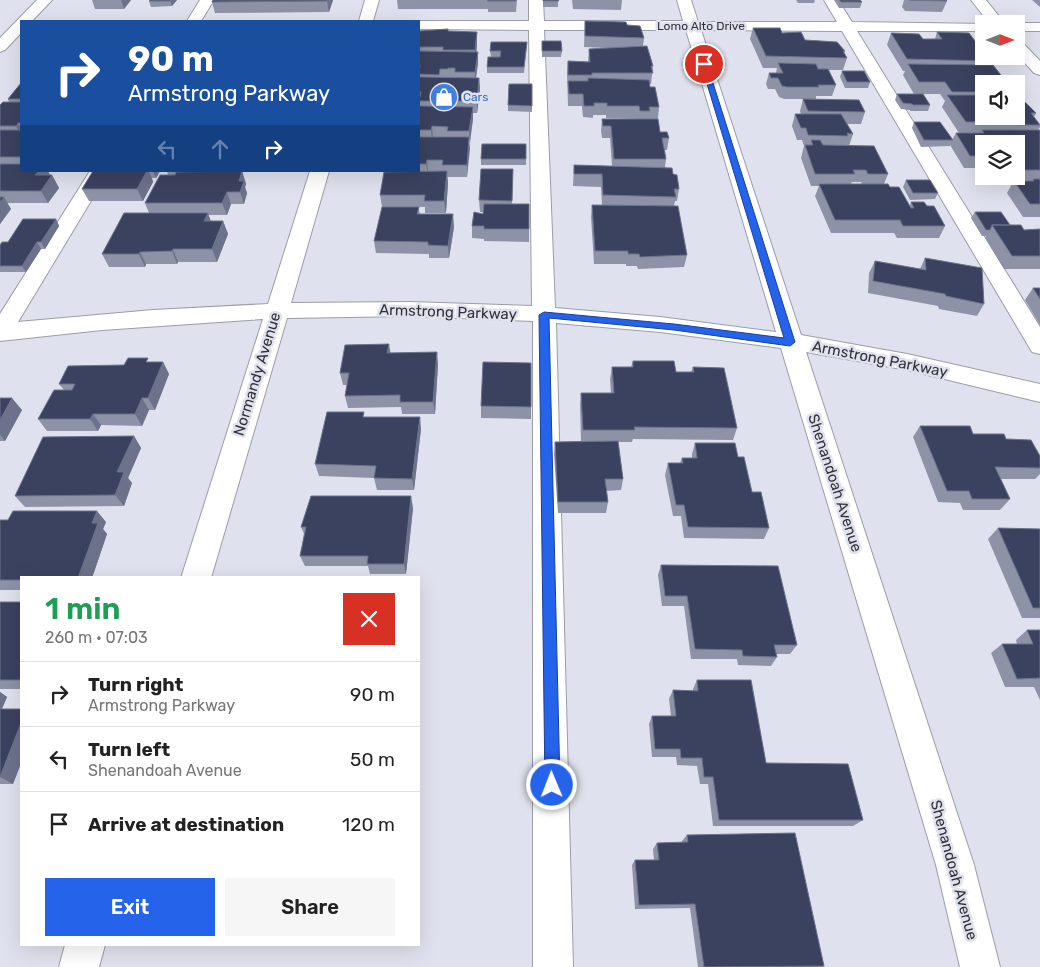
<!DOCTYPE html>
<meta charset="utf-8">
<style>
body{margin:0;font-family:Rubik,sans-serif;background:#f6f6f6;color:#222;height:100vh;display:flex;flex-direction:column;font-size:19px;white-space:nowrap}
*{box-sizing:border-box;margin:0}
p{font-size:16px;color:#767676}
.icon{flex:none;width:28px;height:28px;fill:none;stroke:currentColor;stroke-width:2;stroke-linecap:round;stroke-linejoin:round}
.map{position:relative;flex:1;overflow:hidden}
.details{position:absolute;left:20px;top:576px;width:400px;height:370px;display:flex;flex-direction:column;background:#fff;border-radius:0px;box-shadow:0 5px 20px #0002}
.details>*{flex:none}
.hud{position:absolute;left:20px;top:20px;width:400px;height:152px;border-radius:0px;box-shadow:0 5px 20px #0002;background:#1a4fa0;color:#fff;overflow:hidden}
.needle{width:32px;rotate:90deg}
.controls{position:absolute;left:975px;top:15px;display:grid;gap:10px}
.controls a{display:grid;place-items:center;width:50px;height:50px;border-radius:0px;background:#fff;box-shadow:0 5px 20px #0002;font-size:25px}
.pin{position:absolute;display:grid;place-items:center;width:42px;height:42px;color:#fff;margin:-21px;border:2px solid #fff;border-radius:50%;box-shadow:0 1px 5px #0007}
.me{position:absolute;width:55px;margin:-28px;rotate:359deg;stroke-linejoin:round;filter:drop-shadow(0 0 4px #0008)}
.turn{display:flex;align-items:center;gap:18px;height:105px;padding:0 25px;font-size:22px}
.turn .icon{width:65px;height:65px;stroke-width:2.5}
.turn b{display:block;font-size:35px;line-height:42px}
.lanes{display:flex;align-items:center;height:48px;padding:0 25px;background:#0003;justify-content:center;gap:25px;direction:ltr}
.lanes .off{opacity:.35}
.round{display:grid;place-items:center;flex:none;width:52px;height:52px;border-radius:0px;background:#f6f6f6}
.summary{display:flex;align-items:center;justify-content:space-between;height:85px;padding:0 25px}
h1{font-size:30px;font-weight:600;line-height:38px;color:#1e9e55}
.action{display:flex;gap:10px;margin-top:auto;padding:10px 25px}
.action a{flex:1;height:58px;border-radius:0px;background:#2563eb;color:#fff;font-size:20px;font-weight:600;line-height:58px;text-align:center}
.action a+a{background:#f6f6f6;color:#222}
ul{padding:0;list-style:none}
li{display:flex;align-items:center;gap:15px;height:65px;padding:0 25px;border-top:1px solid #e0e0e0}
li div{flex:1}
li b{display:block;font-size:19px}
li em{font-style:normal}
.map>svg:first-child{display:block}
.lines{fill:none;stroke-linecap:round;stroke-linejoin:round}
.minor-casing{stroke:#9a9da7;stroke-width:2}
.minor{fill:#fff;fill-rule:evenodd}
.wall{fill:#8d92a6;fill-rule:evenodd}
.shaded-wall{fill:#6c728a}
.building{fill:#3b425f;stroke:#6c728a}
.route{fill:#2563eb;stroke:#184099}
.labels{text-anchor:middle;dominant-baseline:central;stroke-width:5;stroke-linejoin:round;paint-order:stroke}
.far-street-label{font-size:12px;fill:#313237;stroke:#dfe2ee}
.far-shop-label{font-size:12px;fill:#366cbe;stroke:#dfe2ee;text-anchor:start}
.street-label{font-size:15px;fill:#313237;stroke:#dfe2ee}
</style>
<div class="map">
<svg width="1040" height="967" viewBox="0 0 1040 967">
<rect width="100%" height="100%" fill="#dfe2ee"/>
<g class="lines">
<defs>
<path id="minor" d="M37,0H52L32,21H21V33L5,50L0,52V38Z
M200,0H214L201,21H187Z
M365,0H379L373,21H359Z
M529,0H543L544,21H683L677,0H691L698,22H837L824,0H838L852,22L989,24H984V31H857L1040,327V354L1032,352L842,31L701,30L801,335L907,354L1040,384V402L907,370L806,352L974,865L1000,967H960L936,865L781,348L660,332L556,323L573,967H533V321L410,316L287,318L211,578H181L263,319L102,330L0,341V314L90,171H109L18,322L153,310L268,304L310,171H329L291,303L410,302L532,306L529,30L419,29V21H416H529ZM544,30H686L776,332L660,317L555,308Z
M971,0H986L1005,24H990Z
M1016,23H1040V31H1016V24H1011Z
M1016,39L1021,41L1040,61V75L1034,73L1016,53Z
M65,945H105L99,967H59Z"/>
</defs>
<use href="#minor" class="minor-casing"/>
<use href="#minor" class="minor"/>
</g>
<path class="wall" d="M92,0H131L124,9H95Z
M177,0L172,6L151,7L149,1Z
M213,0H333L329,12L215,13L212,2Z
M397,0H517L516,12H488V9H398Z
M543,0H558V7H543Z
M572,0H622L621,10L573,9Z
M796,0H815L814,3H798Z
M834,0H860L862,2L860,8H839Z
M904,0H946L947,1L942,12L905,11L902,7Z
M1032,0H1040V7Z
M585,21L627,25L644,38L643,46L653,66L651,84H650V87L659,107L658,119L660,132L669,138L667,150H665L666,159L665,167L673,174L679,189L677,201H675L674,206L687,255L684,267L638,269L637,266H626V264H594L591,217L592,205H602L601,187L573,186L574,165L612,166L610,138H602L601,131L602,119H638L606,118V115H593V118L583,117L582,106H568L567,73L568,61L588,62L589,49L606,48L584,47Z
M753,28L782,33L805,40L845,51L844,54L847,58L843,70H828L836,85L832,96H816V99H784L779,97L775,89H768L766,84L769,73H776L777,68H763L750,39Z
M419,31H448L477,44L476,52L478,63L476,78H479L480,89L477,113H473V119L469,143L467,177H447L448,183L446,213H425V207H418L420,214L454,227L449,258H429V254L376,253L374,241L382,207L380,195L419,171V106H420V104H419Z
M937,32L990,61L988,65L984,84V116L1016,95L1036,113L1034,117L1040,125V127L1038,130H1040V217H1023L1007,193L1013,182H1012L1008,176H1016V144H984V168H964L950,145V146L921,147L912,128L914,122L952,140L956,133H959L942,107L945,101L940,94H923L930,105L928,111H910V110L901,109L895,100L897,94H914L903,75L905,71H903L887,45L891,33L923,39H935Z
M542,41L562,51L561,57H542Z
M527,42L524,73H487V67L500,57H491L490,51Z
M842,71L870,82L868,88H845L840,77Z
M21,83V171H48L50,175H52L59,188L48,203H7L11,209L0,224V105L9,102L8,99Z
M532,84V112L508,111V105Z
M803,99L865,112L861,124H847L853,134L849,146L888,174L884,184L890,187L910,206L911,202L927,206L945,226L939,238H897L894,233H831L815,196L819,186H811L801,158L804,146L802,140H797L792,126L795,114H801L800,111ZM852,182H861L862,184H851Z
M526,144V165H481V159Z
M513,169L512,204H529V242L484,241V239L472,238V226L483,214V212H480L479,200Z
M93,171H160L156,178H152L153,182L143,201H89L82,189Z
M167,171H242L246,184L245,187L247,193L244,204H231L227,215H208L211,221H223L228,234L217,262H178L177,264H146L145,267H109L102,254L149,213L145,203L175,175H168Z
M906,180L938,193L935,199L910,200L903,187Z
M975,212L1024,230L1040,229V269H1004L985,238L986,236H982L971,218Z
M56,219L59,226L45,249H41L26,272H0V245L8,242Z
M925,258L984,304L977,316L939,309L938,306L868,293L869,273L875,261L920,269Z
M1033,288H1040V325L1025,300Z
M390,353L438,364L435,414H402L401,407L348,408L345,396L347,385H343L340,373Z
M633,361L676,372H691L693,367L737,428L733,440L633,439L632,442H618L623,479L621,490L606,491L608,502L606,513H558L554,454L555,442L581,441L580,405L581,393H611L610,379L612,367H631Z
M150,362H163L169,374L155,410H149L142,426L101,425L98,431H47L38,419L64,390L59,384L124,365Z
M531,363V419L481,418V406Z
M0,398L22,410L5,441H0Z
M365,417L421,429L414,490H377L374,478L319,476L315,464Z
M920,426L1006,439L1040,456V474L1035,479H1001L1010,499L1000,510H963L960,503L938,502L913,437Z
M134,436L141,448L128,478L132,483L124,506L25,507L15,496Z
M695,443L738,457L752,492L769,528L764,539L684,538L681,516H673L665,475L668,463H680L682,458H692V454Z
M413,508L406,574H370L368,566H305L300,556L304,534L301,527Z
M0,520L106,522L103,529L107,534L92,578H21V590H0Z
M998,528L1040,529V618H1022L988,539Z
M661,565L797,645L790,654H776L777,657L771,666L738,665L737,659H691L684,606H662L658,575Z
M0,602H21V689H0Z
M1027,630H1040V700L1034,687H1005L991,653L1002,644H1017L1016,640Z
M697,680L766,763L863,820L853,826H713L708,784H700L697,766L677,765L676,757H652L649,724L652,716H671L669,699L673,690L693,691V689Z
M0,692L7,697L2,709H21V763L13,784H0Z
M687,835L824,966L822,967H698L690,908L635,909L632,865L635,860H654L653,849L657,843H682V841Z"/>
<path class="shaded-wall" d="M121,0H131L124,9Z
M171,0H177L172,6L170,1Z
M327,0H333L329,12L327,1Z
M477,32V44L476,62L475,50Z
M478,52V63L475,84V72Z
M479,78L480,89L477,113V101Z
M473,107V119L470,143L469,131Z
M18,123L21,129V136L16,126Z
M432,126L433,138L432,142L431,130Z
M469,137L470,149L467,177V165Z
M427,160L428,172V176L426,164Z
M39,171H48L50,176L35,175Z
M147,171H149L153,182L143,201L137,189Z
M153,171H160L156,178Z
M242,171L246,184L245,187L247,193L244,204L240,192L239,181Z
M447,171L448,183L446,213L444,201Z
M52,175L59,188L48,203L41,191Z
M227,192L231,204L227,215L222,203Z
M4,197L11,209L0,224V202Z
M208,213L212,225L204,221Z
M453,214L454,227L449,258L448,246Z
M56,219L59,226L45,249L41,242Z
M223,221L228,234L217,262L212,249Z
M37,242L41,249L26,272L22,266Z
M173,249L178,262L177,264L172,251Z
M140,252L146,264L145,267L139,254Z
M389,344L391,356L387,353Z
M437,352L438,364L435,414L433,402Z
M163,362L169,374L155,410L148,398Z
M12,398L22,410L5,441L0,435V420Z
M142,398L149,410L142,426L135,414Z
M93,414L101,425L98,431L90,419Z
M420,417L421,429L414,490L412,479Z
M134,436L141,448L128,478L132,483L124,506L115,495L117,472Z
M411,496L413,508L406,574L404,564Z
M97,511L106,522L103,529L107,534L92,578H78L92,523Z
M0,692L7,697L0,713Z
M21,723V763L13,784L0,777Z"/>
<path class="building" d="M150,0H171L170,1H149Z
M213,0H327V1L212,2Z
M488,0H516V1H487Z
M543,0H558L559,1H543Z
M839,0H860L862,2H841Z
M909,0H946L947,1Z
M585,21L626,22L627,25L640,26L644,38L585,36Z
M753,28H780L782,33L801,32L805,40L837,42L845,51H843L847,58L766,56Z
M448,29V31L477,32L475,50H443V47H419V31Z
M937,32L969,33L984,53V56H986L990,61L907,59L891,33L919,34L923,39H942Z
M542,41H561L562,51H542Z
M491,42H527L524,67H487L488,57H500L501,51H490Z
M647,46L653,66H651L653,73H592V75H568V61L590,62L589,49Z
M419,51L478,52L475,72H455V68H448V69H440L439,75L419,74L420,65H419Z
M778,63L816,64L818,69H828L836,85H818L819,87H787L782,86L778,78H771L769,73H783Z
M908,64L993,65L1008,84H984V92H952L945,82H919Z
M842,71H864L870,82H847Z
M419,77L479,78L477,101H457L458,96H447L446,98H437V101H419L421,92H419Z
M588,78L649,80L650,87H655L659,107H649L650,111H640L639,106H607V103H594V106H584L583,94H569L568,81H588Z
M21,83V99H8Z
M509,84H532V106L508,105Z
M897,94H923L930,105H913L912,104L903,103Z
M947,95H984V116H1016V95H1018L1036,113H1031L1040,125H1017L1014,122H966Z
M803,99L859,100L865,112L808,111Z
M3,102H21V123H18L16,126H0V105Z
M419,106L473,107L469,131H447L448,127L432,126L431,130H419Z
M795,114H841L853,134L847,133L848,136L808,135L806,128H801Z
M602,119H658L660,132H667L669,138H662L666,159H614L611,126H603Z
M914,122H940L953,140H924Z
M0,130H21V157H0Z
M982,130H1040V170H1019L1016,166V144H984V156H970L956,133H984Z
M419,137H469L467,165H442L443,160H427L426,164H419Z
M811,140H820L823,145L874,146L888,174H868L866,170H853L855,174H815L805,145H813Z
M482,144H526V159H481Z
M0,164H21V171H39L35,175H52L41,191H0Z
M574,165L672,168L673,174L677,175L679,189H674L676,197L603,195L602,174H574Z
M481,169H513L512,201L479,200Z
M93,171H147L137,189H82Z
M242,171L239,181H244L240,192H227L222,203H145L160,175H175L176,172Z
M447,171L444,201H424L425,195H380L384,172Z
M1033,179H1040V204H1030L1014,181H1034Z
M906,180H930L938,193H913Z
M819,184H888L890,187H899L911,208H914L911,202H924L927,206H934L945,226H903L900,220H835Z
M0,197H4L0,202Z
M484,204H529V229H484V226H472L474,212L483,214Z
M592,205L678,206L687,255L640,257L639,254H628V251H595Z
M382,207H419L417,214H453L448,246L428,245V242L374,241Z
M975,212H1001L1010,225H992L990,230H986Z
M124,213H208L204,221H223L212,249H173L172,251L140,252L139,254H102Z
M23,219H56L41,242H37L22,266H0V245L2,242H8Z
M992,225H1021L1024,230L1040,229V256H1012Z
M925,258L982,268L984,304L946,296L945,294L873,281L875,261L926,270Z
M1033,288H1040V299Z
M389,344L387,353L437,352L433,402H400V395L345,396L349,373H340L345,345Z
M128,358H148L146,362H163L148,398H142L135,414H93L90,419H38L54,390H72L75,384H59L68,366L124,365Z
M633,361H674L676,372H694L693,367L724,368L737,428L634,427L635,430H583L581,393H614L612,367H633Z
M483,362L531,363V407L481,406Z
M0,398H12L0,420Z
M327,412H364L363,417H420L412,479L374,478L376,466L315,464Z
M920,426H970L973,434H1004L1006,439L1031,440L1040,456V468L995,467L1010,499H972L969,491H947Z
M134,436L117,472H124L115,495L15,496L43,437Z
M618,441L623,479H605L608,502H558L555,442Z
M695,443H735L738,457H744L752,492H761L769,528L688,527L684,505H676L668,463H683L682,458H697Z
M311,496H411L404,564H367L368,556H300L306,527H301Z
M13,511H97L92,523H98L78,578H21V580H0V520H8Z
M998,528L1040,529V608H1033Z
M661,565L778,566L797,645H774L777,657L743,656L742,650L695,649L687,596H665Z
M0,602H21V680H0Z
M1027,630H1040V678L1017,679L1002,644H1033Z
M697,680H751L766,763L848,764L863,820H719L713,777H704L702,758H681L680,749H655L652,716H676L673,690L698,691Z
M0,709H21V723L0,777Z
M795,833L824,966L704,967L695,904L639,905L635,860H659L657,843L688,842L687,835Z"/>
<path class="route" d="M704,62L707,64L795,342L790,346L674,330L549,318L560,785L557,790L552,793L547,790L545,785L539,315L544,312L674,324L784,338L701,64Z"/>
<defs>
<symbol id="shop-disc" viewBox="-11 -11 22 22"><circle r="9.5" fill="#3f7fe0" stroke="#dfe2ee"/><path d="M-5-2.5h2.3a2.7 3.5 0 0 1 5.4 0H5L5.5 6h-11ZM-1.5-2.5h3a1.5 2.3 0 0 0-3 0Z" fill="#fff"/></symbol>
</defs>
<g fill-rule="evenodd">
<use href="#shop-disc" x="428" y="81" width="32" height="32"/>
</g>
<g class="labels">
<g class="far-street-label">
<text x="701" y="26">Lomo Alto Drive</text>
</g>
<g class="far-shop-label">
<text x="463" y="97">Cars</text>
</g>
<g class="street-label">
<text transform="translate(448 312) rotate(2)">Armstrong Parkway</text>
<text transform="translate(880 359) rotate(11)">Armstrong Parkway</text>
<text transform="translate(257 374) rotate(-73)">Normandy Avenue</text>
<text transform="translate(835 483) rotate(72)">Shenandoah Avenue</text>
<text transform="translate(954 870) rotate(75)">Shenandoah Avenue</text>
</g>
</g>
</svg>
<div class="controls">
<a><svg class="needle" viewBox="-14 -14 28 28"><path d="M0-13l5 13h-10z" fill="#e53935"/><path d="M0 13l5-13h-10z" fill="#767676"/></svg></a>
<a><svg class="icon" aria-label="sound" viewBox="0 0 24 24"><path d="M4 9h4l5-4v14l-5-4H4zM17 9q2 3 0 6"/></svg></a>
<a><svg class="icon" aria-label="layers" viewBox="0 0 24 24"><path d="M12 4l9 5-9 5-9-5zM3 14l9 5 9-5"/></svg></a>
</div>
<div class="pin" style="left:704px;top:64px;background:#d93025"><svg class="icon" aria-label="arrive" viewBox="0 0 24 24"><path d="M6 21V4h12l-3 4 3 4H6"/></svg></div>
<svg class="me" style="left:552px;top:785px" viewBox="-20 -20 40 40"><circle r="17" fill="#2563eb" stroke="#fff" stroke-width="3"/><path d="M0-11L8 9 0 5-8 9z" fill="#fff"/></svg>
<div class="hud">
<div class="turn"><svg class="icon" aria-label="right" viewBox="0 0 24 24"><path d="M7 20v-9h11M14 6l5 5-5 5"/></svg><div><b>90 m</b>Armstrong Parkway</div></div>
<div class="lanes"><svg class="icon off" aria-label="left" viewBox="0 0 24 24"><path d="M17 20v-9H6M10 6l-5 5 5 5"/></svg><svg class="icon off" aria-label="ahead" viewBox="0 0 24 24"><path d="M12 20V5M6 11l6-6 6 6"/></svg><svg class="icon" aria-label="right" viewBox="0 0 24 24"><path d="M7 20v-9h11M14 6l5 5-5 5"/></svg></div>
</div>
<section class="details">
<div class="summary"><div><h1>1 min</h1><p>260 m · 07:03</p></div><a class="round" style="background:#d93025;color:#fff"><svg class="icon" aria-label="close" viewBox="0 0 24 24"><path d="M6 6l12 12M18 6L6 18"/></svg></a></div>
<ul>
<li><svg class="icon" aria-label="right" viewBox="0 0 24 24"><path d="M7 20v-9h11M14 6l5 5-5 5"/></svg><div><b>Turn right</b><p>Armstrong Parkway</p></div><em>90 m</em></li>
<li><svg class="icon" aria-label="left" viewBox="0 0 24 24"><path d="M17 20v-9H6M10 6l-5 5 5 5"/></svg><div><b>Turn left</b><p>Shenandoah Avenue</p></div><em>50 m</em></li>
<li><svg class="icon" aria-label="arrive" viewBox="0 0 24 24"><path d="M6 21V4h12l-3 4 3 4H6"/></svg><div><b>Arrive at destination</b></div><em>120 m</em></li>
</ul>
<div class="action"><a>Exit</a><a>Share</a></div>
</section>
</div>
